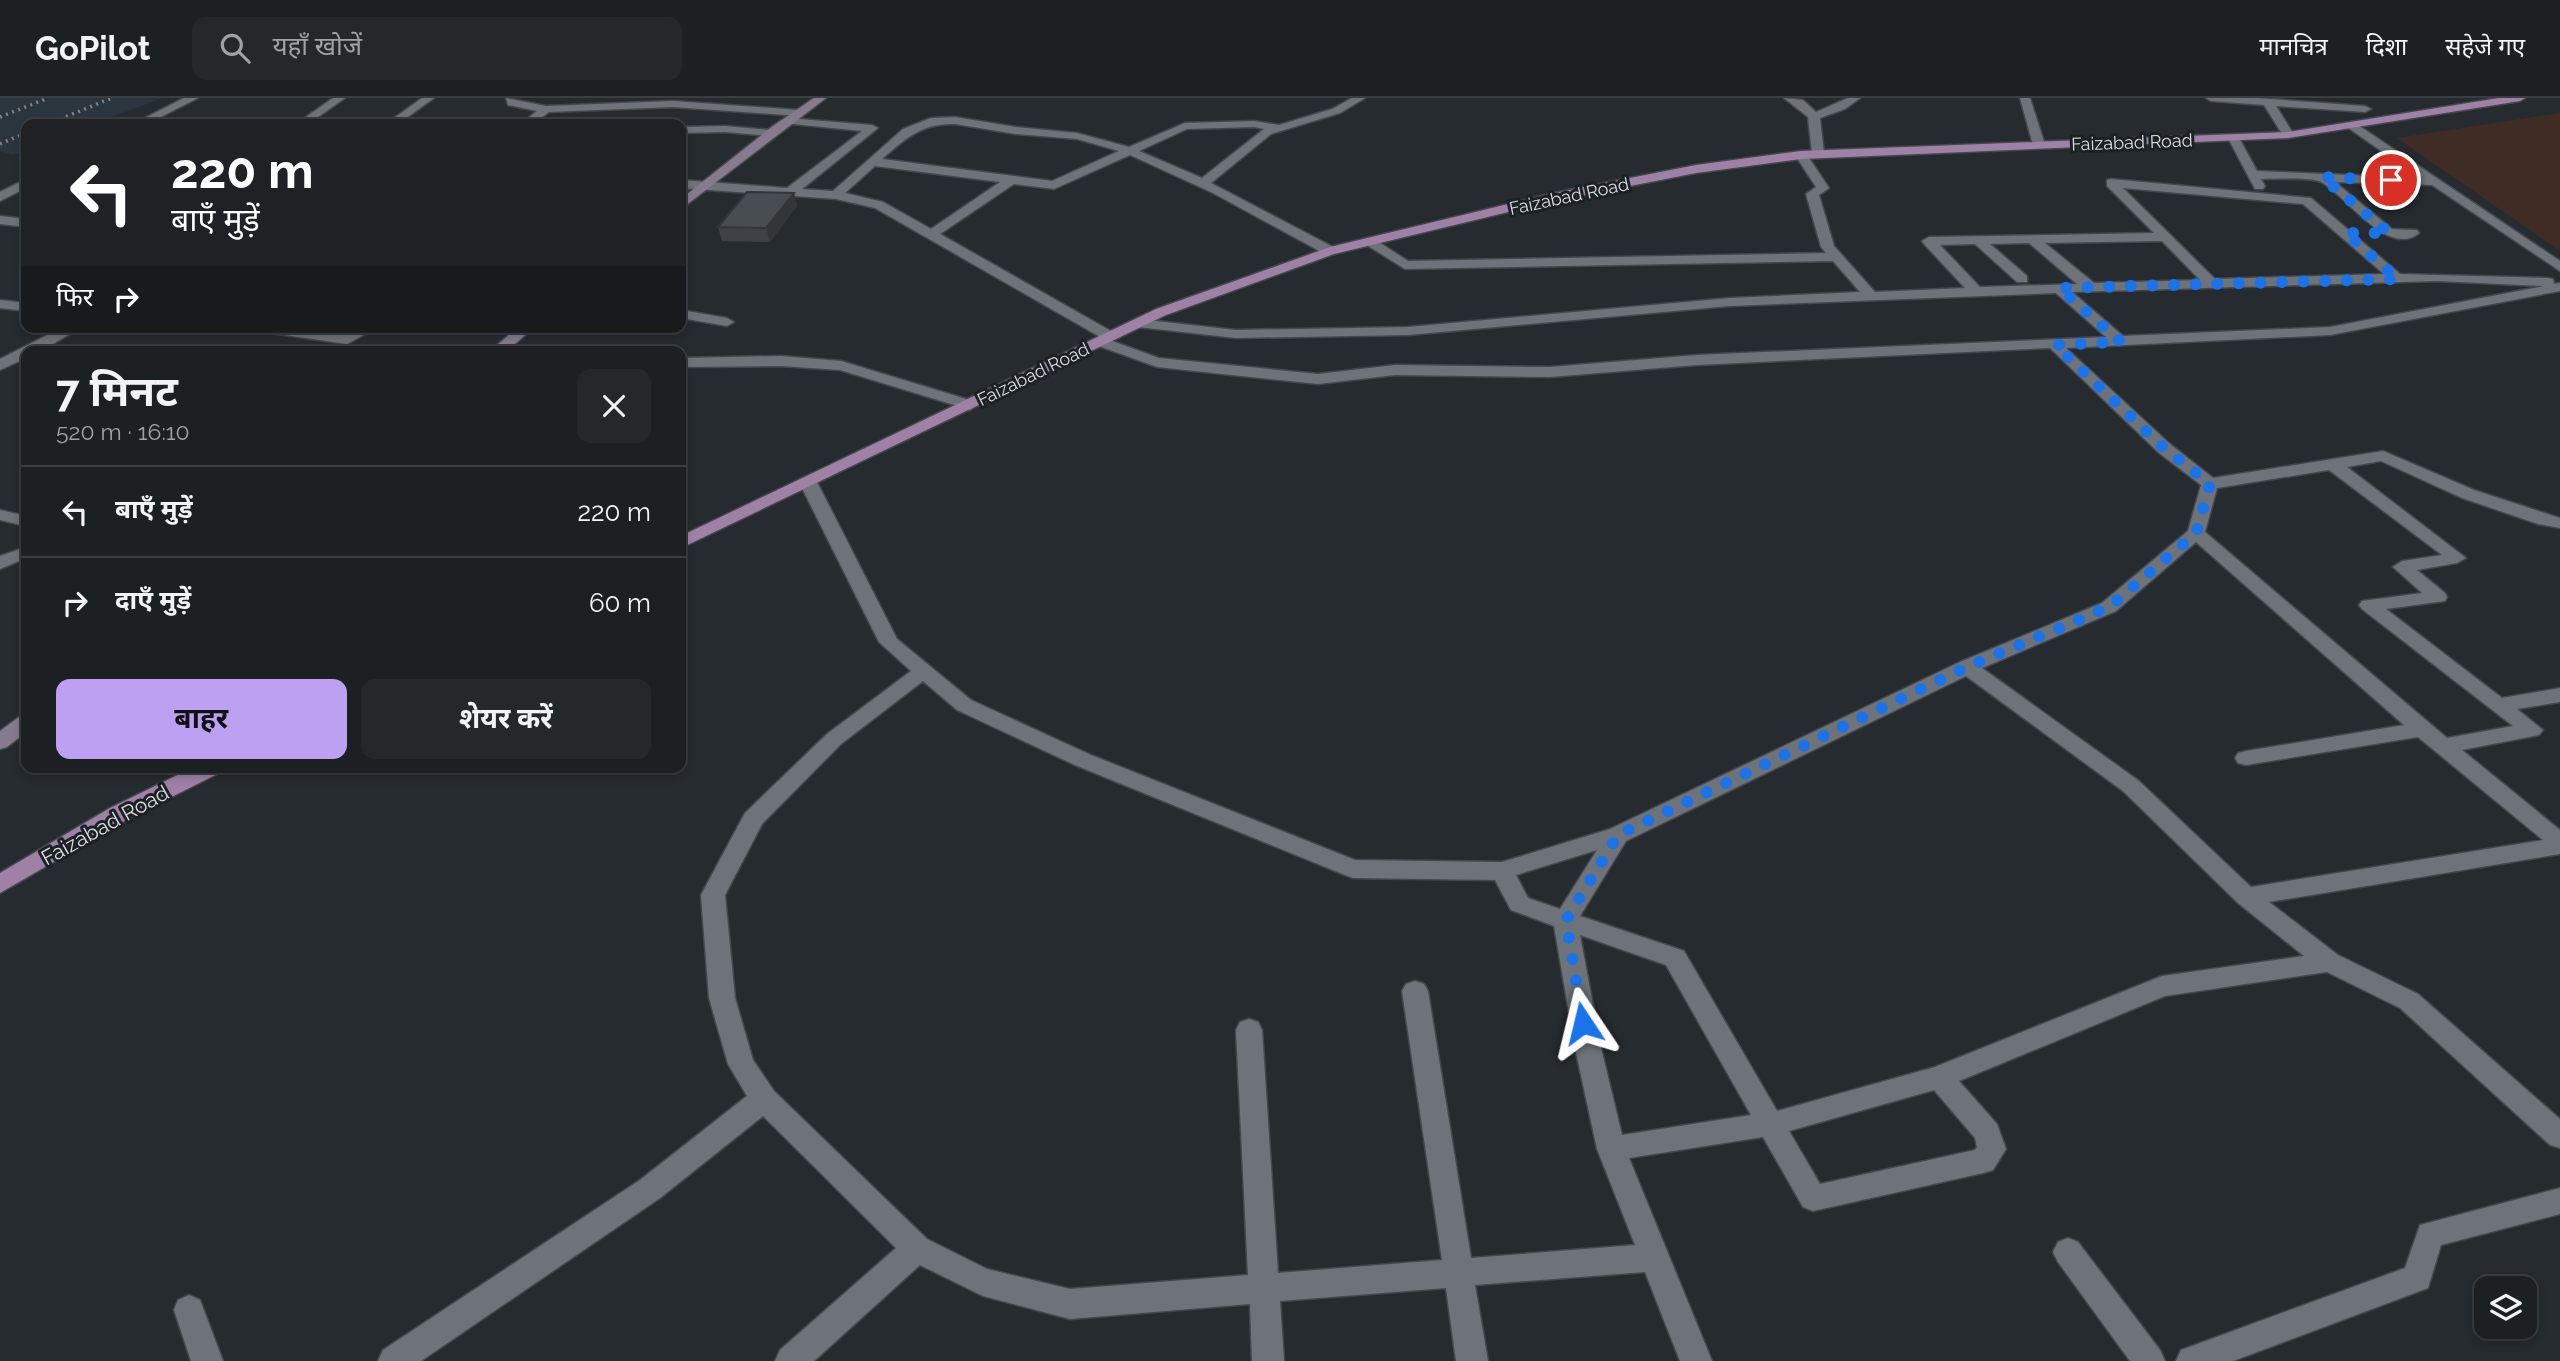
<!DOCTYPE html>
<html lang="hi">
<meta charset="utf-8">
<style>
body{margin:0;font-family:Raleway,"Noto Sans Devanagari",sans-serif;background:#25282b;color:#f1f3f6;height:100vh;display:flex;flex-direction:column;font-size:26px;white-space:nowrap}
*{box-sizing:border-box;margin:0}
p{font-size:23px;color:#a0a3a6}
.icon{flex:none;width:38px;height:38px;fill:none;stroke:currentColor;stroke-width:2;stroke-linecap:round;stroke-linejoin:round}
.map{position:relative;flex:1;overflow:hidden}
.side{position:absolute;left:21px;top:248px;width:665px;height:427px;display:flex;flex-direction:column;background:#1c2023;border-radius:14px;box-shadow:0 4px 10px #0003,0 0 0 2px #3a3e41}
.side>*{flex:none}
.guide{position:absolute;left:21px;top:21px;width:665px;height:214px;border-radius:14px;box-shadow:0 4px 10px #0003,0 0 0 2px #3a3e41;background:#202124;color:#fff;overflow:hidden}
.fabs{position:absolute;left:2474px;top:1178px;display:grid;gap:14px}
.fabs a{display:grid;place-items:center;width:63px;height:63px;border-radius:14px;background:#1c2023;box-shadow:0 4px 10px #0003,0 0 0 2px #3a3e41;font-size:35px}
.pin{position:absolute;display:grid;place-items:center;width:60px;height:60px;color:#fff;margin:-30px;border:4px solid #fff;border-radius:50%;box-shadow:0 2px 7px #0007}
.me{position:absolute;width:77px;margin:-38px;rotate:350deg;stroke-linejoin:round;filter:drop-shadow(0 0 5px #0008)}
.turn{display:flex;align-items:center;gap:24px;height:147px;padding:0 35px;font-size:32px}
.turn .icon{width:91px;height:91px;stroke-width:2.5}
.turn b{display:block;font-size:49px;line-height:60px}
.then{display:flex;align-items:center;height:66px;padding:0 35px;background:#0003;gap:14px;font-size:26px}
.round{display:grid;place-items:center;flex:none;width:74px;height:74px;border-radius:14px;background:#25282b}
.overview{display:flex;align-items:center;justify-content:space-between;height:119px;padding:0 35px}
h1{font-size:42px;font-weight:700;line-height:52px}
.cta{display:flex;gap:14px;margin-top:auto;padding:14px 35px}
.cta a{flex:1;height:80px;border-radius:14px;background:#bca0f2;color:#111;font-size:28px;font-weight:700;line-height:80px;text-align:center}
.cta a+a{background:#25282b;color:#f1f3f6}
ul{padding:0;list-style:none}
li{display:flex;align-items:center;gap:21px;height:91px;padding:0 35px;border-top:2px solid #3a3e41}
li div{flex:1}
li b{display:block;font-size:26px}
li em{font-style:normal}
header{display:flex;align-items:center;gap:42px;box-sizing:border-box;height:98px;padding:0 35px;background:#1c2023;border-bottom:2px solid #3a3e41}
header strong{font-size:33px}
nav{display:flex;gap:38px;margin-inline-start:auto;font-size:24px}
.search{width:490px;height:63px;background:#25282b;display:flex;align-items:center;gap:18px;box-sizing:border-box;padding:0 24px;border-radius:14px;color:#a0a3a6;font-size:26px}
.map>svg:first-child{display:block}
.built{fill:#2b353d}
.education{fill:#3f2d25}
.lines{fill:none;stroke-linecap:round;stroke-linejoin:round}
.street-casing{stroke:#44484c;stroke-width:3}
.secondary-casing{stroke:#44484c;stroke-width:3}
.primary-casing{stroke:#44484c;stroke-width:3}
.street{fill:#6d7378;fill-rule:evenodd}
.secondary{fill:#867a8f;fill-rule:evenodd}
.primary{fill:#a081a6;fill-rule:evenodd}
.rail{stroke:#7f8386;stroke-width:3.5;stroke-dasharray:2 4.5;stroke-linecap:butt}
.wall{fill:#3e4247}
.shaded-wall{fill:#323639}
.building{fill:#484d52;stroke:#323639;stroke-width:2}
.route{stroke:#1a73e8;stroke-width:12;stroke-dasharray:0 21.6}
.labels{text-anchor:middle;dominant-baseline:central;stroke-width:6;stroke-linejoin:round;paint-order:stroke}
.far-street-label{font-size:18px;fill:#dbdee1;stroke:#1c2125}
.street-label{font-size:21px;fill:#dbdee1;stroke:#1c2125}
</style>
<header>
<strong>GoPilot</strong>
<div class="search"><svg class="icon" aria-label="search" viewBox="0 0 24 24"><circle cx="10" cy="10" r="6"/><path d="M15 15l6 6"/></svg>यहाँ खोजें</div>
<nav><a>मानचित्र</a><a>दिशा</a><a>सहेजे गए</a></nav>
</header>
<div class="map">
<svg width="2560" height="1263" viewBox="0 0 2560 1263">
<rect width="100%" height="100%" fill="#262b2f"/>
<path class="built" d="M0,0H163L93,26H26V52L13,57L0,53Z"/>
<path class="education" d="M2560,15V153L2397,40Z"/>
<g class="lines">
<defs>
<path id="street" d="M184,0H198L147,26H133Z
M333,0H345L308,26H296Z
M422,0H434L398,26H386Z
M506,0L546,8L673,3L799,12L805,15L799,18L673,9L549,14L533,26H521L537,13L508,7Z
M1352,0H1365L1340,15L1271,36L1211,85L1335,150V156H1325L1213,95L1130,57L1054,91L1014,86L940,136L1116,236L1118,239L1112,243L1159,260L1318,276L1395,267L1550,269L1697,257L2106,239L2056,195L1730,208L1408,237L1236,240L1138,229L1131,225L1138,221L1236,232L1408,229L1730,200L1860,194L1833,163L1405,171L1362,144L1364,141H1374L1408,163L1826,155L1821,149L1806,96L1816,89L1795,57L1801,53L1805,54L1829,90L1819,97L1834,148L1875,194L1965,190L1924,146L1922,143L1929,139L2154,135L2107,88V82L2111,81L2311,100L2400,176L2548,180L2553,181L2554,186L2560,185V193L2330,237L2066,250L2170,346L2213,380L2383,353L2474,392L2560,420V430L2538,426L2462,400L2381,363L2347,369L2466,460L2457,465L2417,472L2445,495L2447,499L2445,503L2386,511L2502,600L2560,590V604L2517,611L2543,632L2539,637L2462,652L2560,732V756L2269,804L2338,857L2418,896L2560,1021V1050L2550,1047L2400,910L2327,874L2165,898L1959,983L1997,1026L2006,1051L1993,1072L1983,1075L1813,1113L1803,1109L1763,1039L1629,1060L1712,1263H1680L1645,1174L1475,1187L1488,1263H1456L1446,1190L1280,1203L1284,1263H1252L1250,1206L1070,1221L983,1198L920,1167L814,1263H775L780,1252L896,1150L763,1018L660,1100L421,1263H378L383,1252L640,1082L747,998L728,966L709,900L701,797L745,715L827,636L911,573L879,544L799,384L802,380H814L817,384L897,541L971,602L1091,657L1355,762L1502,764L1610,731L1960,564L2102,505L2188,433L2201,387L2158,354L2050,250L1697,267L1550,279L1395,277L1318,286L1157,269L1096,247L1094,244L1096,241L1102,240L875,110L836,101L681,90V82L787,90L862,33L783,25L781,23L787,20L872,27L878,30L802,91L833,93L903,31L931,20L955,19L1016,29L1077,35L1129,49L1185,25L1254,23L1279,27L1332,11ZM955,26L1016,36L1077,41L1119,53L1052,83L882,61C906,40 922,25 955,26ZM1254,29L1264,31L1202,80L1139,53L1187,31ZM875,68L1000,84L931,131L883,104L845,95ZM2123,90L2303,106L2384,176L2215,181ZM2162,143L2200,182L2094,185L2045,145ZM2029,145L2077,186L1980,189L1940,147L1975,146L2017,184H2027V178L1990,146ZM2437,183L2544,188L2330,229L2123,238L2072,194ZM2329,372L2442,457L2402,463L2393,469L2422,495L2362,503L2359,507L2362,511L2513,628L2447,640L2205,434L2217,390ZM2196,444L2404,627L2246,653L2238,655L2235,660L2238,665L2246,667L2418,639L2543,742L2251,789L2139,683L1982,570L2116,513ZM1966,578L2123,693L2238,805L2304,858L2162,878L1935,969L1777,1013L1684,853L1580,818L1626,743ZM923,583L957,612L1075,667L1345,777L1353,780L1495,782L1511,812L1554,828L1575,950L1597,1051L1635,1147L1471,1160L1428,893L1424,886L1415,883L1406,886L1402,893L1442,1162L1278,1175L1262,932L1258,924L1249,921L1240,924L1236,932L1248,1177L1070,1191L987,1171L927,1141L774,993L753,962L735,900L725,797L762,726L841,646ZM1597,752L1560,811L1528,800L1516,777ZM1580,837L1666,867L1751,1017L1622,1037L1601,950ZM1934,992L1975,1040L1977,1049L1975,1052L1820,1086L1789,1033Z
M1784,0L1803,2L1816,14L1848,0H1860L1845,11L1820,20L1824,56L1818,60L1812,56L1808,19Z
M2020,0H2030L2045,47L2043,49L2033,47Z
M2206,0H2257L2365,8L2371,11L2365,14L2276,8L2294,37L2288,40L2284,39L2264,7L2211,3Z
M2347,25H2355L2560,163V173L2432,87L2335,84L2392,131L2417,132L2419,135C2388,161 2345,96 2321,84C2310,79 2275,81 2261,81L2265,88L2263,91H2255L2228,40L2238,38L2257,73L2420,80L2347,29Z
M725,28L770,32L776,35L770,38L725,34L681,35V29Z
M26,81V90L0,103V94Z
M0,118L26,121V129L0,126Z
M0,202L26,205V213L0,210Z
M681,212L727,220L734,224L727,228L681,220Z
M63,229H82L39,254H26V260L0,272V261Z
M250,229H289L345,237L360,229H378L347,246L257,233Z
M499,248L519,251L521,254H493L494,249Z
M781,258L841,263L976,304L978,307L970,312L964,310L840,272L781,268L681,269V260Z
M0,412L26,418V428L0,422Z
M26,449V460L0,471V458Z
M2560,1090V1116L2441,1147L2428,1190L2233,1263H2176L2181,1252L2192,1248L2405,1170L2420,1127Z
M2068,1140L2078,1144L2160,1252L2165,1263H2130L2058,1164L2053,1154L2058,1144Z
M189,1197L200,1202L223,1263H191L174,1212L178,1202Z"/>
<path id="secondary" d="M814,0H826L681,111V101L773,28Z
M518,229H534L506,254H489Z
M26,617V634L7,649L0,651V633L19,619Z"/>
<path id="primary" d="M2499,0H2525L2520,3L2288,40L1801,61L1696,75L1554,103L1334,156L1166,217L681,450V438L1156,211L1330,149L1554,95L1696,67L1801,53L2288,34Z
M192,670H222L219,675L126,722L0,795V775L110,710Z"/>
</defs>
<use href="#street" class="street-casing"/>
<use href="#secondary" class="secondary-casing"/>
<use href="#primary" class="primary-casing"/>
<use href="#street" class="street"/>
<use href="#secondary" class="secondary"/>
<use href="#primary" class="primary"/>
<path class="rail" d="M0,19L48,0
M48,26L112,0
M0,46L26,35"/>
</g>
<path class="wall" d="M794,95L797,108L770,144L722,143L718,129Z"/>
<path class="shaded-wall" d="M794,95L797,108L770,144L766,130Z"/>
<path class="building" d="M747,94L794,95L766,130L718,129Z"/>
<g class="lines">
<path class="route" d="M1583,925L1566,822L1618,737L1967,569L2109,509L2196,435L2210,386L2164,350L2055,247L2121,244L2059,190L2398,181L2345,135H2389L2322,79L2391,82"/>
</g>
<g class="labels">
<g class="far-street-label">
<text transform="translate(2132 44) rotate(-2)">Faizabad Road</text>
<text transform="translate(1569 98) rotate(-12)">Faizabad Road</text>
<text transform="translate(1033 276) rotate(-26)">Faizabad Road</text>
</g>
<g class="street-label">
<text transform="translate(105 727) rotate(-29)">Faizabad Road</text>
</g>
</g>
</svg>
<div class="fabs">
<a><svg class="icon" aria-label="layers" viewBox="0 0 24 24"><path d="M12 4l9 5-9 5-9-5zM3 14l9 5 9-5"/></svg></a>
</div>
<div class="pin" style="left:2391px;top:82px;background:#d93025"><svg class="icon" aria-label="arrive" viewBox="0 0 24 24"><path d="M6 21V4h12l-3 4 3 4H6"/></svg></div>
<svg class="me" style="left:1583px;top:925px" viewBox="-20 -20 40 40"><path d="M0-17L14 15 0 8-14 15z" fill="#1a73e8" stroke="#fff" stroke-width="4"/></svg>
<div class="guide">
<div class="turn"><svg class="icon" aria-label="left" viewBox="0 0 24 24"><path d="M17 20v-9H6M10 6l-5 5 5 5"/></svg><div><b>220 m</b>बाएँ मुड़ें</div></div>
<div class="then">फिर<svg class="icon" aria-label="right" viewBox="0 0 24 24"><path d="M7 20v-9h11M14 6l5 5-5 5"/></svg></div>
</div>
<section class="side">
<div class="overview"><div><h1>7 मिनट</h1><p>520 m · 16:10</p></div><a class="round"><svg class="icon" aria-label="close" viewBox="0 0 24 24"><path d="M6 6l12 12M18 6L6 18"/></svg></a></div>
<ul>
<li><svg class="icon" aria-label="left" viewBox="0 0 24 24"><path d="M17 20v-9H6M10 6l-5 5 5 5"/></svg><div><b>बाएँ मुड़ें</b></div><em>220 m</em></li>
<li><svg class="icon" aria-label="right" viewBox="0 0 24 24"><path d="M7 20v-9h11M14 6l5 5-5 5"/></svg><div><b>दाएँ मुड़ें</b></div><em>60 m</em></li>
</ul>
<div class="cta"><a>बाहर</a><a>शेयर करें</a></div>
</section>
</div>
